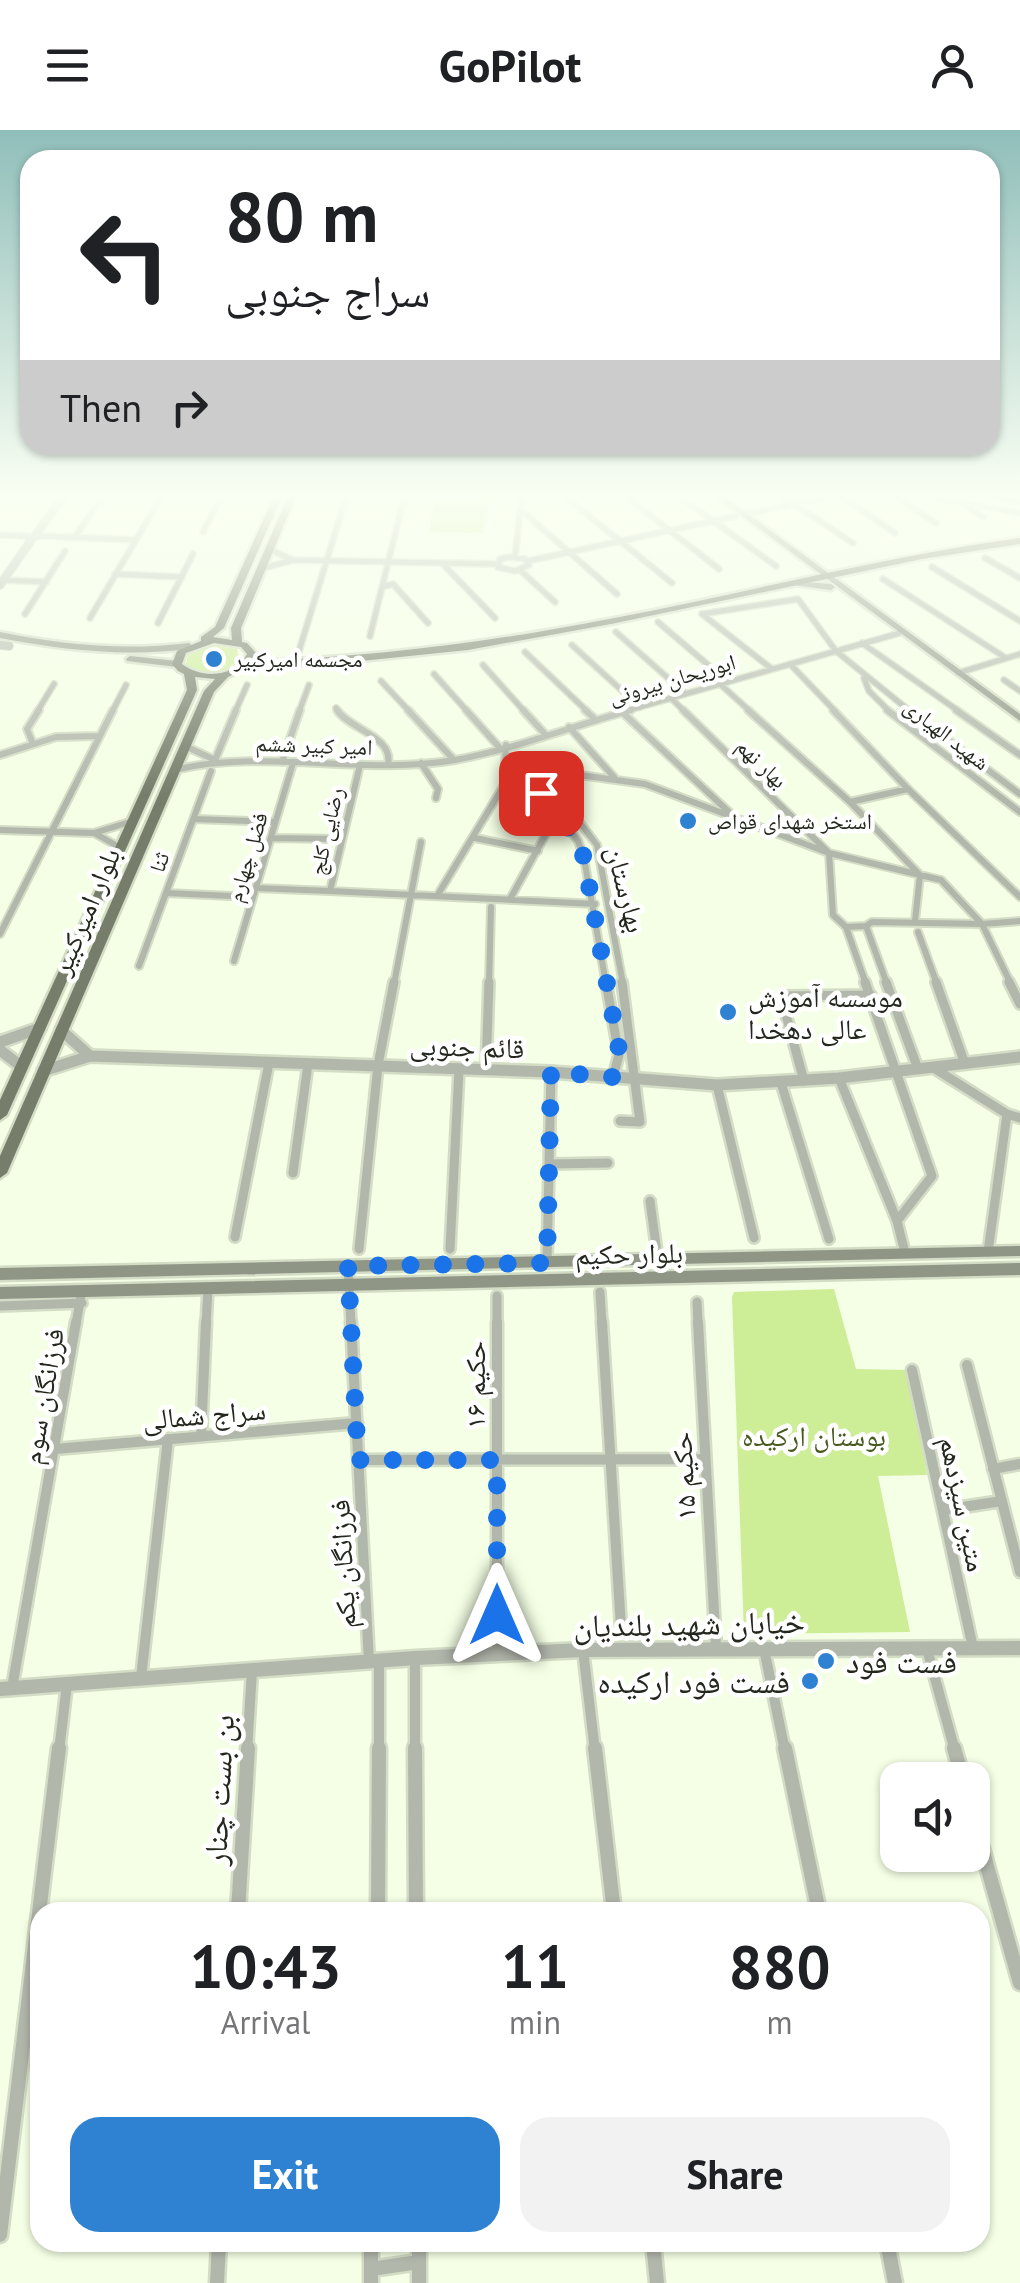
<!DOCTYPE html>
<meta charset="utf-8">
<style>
body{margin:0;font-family:"PT Sans","Noto Naskh Arabic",sans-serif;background:#f2f2f2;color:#202124;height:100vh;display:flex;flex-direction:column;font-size:38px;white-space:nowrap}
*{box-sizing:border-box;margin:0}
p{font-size:32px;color:#757577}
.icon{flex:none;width:55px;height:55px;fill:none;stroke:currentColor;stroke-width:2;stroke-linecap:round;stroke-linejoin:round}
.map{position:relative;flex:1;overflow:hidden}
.side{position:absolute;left:30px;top:1772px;width:960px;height:350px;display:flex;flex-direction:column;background:#fff;border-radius:30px;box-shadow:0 2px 8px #0004}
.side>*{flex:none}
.hud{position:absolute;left:20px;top:20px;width:980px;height:305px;border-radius:30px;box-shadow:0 2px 8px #0004;background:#fff;color:#202124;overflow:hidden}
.tools{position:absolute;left:880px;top:1632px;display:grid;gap:20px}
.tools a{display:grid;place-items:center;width:110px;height:110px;border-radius:20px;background:#fff;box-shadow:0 2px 8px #0004;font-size:50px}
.pin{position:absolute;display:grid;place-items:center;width:85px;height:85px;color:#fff;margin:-42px;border-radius:20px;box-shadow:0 5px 15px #0006}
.me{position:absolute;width:110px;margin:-55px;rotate:0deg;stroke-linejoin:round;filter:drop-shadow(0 0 8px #0008)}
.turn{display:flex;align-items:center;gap:35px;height:210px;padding:0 40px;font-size:45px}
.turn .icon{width:130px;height:130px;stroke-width:2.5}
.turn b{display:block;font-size:70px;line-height:85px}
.then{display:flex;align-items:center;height:95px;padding:0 40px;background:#0003;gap:20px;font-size:38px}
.eta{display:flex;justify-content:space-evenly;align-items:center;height:170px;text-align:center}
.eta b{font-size:60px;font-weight:700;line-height:70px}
.action{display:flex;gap:20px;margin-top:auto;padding:20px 40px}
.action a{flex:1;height:115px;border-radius:30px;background:#2e82d1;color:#fff;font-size:40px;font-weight:700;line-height:115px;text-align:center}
.action a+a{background:#f2f2f2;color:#202124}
header{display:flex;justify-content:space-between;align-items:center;height:130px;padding:0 40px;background:#fff;font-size:45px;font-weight:700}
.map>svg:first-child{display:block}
.green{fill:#cded97}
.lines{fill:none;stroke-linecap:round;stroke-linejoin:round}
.minor-far4-casing{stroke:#d3dcc5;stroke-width:8}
.minor-far3-casing{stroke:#d3dcc5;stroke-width:10}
.minor-far2-casing{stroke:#d3dcc5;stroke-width:14}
.minor-far1-casing{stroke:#d3dcc5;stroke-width:15}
.minor-casing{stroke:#d3dcc5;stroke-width:19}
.tertiary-far2-casing{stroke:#d3dcc5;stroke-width:10}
.tertiary-far1-casing{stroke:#d3dcc5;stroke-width:16}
.tertiary-casing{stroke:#d3dcc5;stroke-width:19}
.secondary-casing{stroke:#d3dcc5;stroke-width:5}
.primary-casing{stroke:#d3dcc5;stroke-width:5}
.minor-far4{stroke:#b2b7ac;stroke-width:5}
.minor-far3{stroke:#b2b7ac;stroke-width:6}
.minor-far2{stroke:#b2b7ac;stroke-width:9}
.minor-far1{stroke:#b2b7ac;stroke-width:10}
.minor{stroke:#b2b7ac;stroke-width:14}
.tertiary-far2{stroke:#b2b7ac;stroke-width:8}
.tertiary-far1{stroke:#b2b7ac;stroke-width:11}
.tertiary{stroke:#b2b7ac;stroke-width:14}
.secondary{fill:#8f9686;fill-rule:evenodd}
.primary{fill:#767e6b;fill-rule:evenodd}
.route{stroke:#1a73e8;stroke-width:18;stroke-dasharray:0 32.4}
.poi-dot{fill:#2e82d1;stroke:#fff;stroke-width:4}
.labels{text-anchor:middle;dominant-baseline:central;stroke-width:9;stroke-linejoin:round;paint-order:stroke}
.far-poi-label{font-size:22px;fill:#23271e;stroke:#fff;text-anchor:start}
.far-street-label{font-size:22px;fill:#23271e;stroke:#fff}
.street-label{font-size:28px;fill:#23271e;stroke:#fff}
.poi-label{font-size:28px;fill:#23271e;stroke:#fff;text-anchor:start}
.park-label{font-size:28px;fill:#465a1e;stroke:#fff}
.near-street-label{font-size:32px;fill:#23271e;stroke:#fff}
.near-poi-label{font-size:32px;fill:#23271e;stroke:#fff;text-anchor:start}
</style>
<header><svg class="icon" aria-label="menu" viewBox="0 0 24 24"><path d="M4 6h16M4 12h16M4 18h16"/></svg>GoPilot<svg class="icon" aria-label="person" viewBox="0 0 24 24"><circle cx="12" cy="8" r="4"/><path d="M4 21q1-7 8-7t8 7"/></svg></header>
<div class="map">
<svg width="1020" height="2153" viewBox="0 0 1020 2153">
<rect width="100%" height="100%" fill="#f4ffe5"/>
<path class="green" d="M435,364H491L483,403L429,402Z
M212,515L237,519L240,531C225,544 202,547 186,534L188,524Z
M834,1159L856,1239L907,1240L927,1345L878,1346L910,1502L744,1504L732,1167L734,1162Z"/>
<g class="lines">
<defs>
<path id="minor-far4" d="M562,364L672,453
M623,364L719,439
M676,364L776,436
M779,364L853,413
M892,364L936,393
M918,364L1020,383
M840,365L895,403
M967,376L983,387
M521,380L617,464
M744,384L846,364
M203,402L223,364
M40,403L42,406L27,408Z
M0,405L27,406
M42,406L136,410
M75,407L104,364
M269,419L293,430
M509,427L525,429L529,435L515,441L498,437L500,429Z
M515,427L522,364
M985,428L1020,448
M528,431L736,386
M442,433L495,488
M932,437L1020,491
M260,439L293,430L497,434
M520,440L555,472
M115,444L182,447
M883,449L1006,528
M4,450L46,452
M382,457L393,454L428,493
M25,484L65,421
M702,484L798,469L836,521L911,582
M702,484L772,539
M90,488L163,364
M658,492L728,552
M158,493L193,424
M616,502L686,564
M370,506L405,364
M862,513L960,582
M572,515L640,577
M299,521L347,364
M525,522L588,582
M790,534L836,582
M483,535L525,582
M958,543L1020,524
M434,544L468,582
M864,548L869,561L890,582
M1004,550L1020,561
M381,551L410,582
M720,554L751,582
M671,568L685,582
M336,578L339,582
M37,582L54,554
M112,582L126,555
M235,582L247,555
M299,582L309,555
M622,582L900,503"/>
<path id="minor-far3" d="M337,580C350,600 394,606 388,635
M408,580L454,630
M466,580L499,617
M523,580L545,604
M585,580L595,589
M683,580L829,723L833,785L846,797
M748,580L850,672L920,745L915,791
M833,580L908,659L1020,767
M887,580L1020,682
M908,580L1020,664
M956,580L1020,625
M622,582L729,682
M569,597L614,647
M33,614L27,599L39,580
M185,616L215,630
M0,625L56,607L100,606
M215,630L236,580
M282,632L300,580
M421,633L438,659L436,668
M507,635L645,654L829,723L941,750L982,794
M174,640C265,618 362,646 455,630C514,619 573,596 631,580
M541,663L581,694L597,715L623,854
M546,669L578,711L584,728L606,854
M850,672L908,659
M194,689L275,692
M0,700L94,703L133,691
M94,703L121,718
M271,708L342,709
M475,708L538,721
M255,758L330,761L360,635
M330,761L595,774
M166,763L253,767
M437,766L504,655L506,615
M510,769L557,684
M866,796L872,792L982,794
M918,802L937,854
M0,804L113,580
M234,831L293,633
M139,836L211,641
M394,854L421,712
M489,854L491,777
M866,854L846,797L866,796L887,854
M1011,854L982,794L1020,791"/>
<path id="minor-far2" d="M606,852L619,925L613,947
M865,852L932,1046L897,1091
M886,852L918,939
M936,852L965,934
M1009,852L1020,874
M932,937L1007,984L1020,988
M486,940L489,852
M839,948L897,1091L905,1123
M804,951L781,866L871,865
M781,953L829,1109
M717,955L754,1108
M620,991L640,992L622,852
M549,1034L608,1033
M293,1043L308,934
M650,1071L658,1130
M235,1107L269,933
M359,1119L378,935L394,852
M450,1119L459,939
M988,1122L1007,984
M547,1133L551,942
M348,1136L351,1194
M600,1162L602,1194
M497,1166V1194
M697,1172L698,1194
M0,1176L82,1173
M76,1194L82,1160
M206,1194L208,1159"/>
<path id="minor-far1" d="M351,1192L369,1532
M497,1192V1524
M602,1192L621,1498
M698,1192L716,1518
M967,1235L1020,1442
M912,1240L973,1518
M201,1306L206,1192
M55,1319L357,1293
M359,1330L705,1329
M993,1339L1020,1334
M943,1380L1002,1371
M764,1519L785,1621
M927,1519L955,1621
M583,1520L595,1621
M415,1528V1621
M141,1548L168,1309
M12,1558L76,1192
M59,1621L67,1554
M247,1621L252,1541
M379,1621V1531"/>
<path id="minor" d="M415,1618L416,1782
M595,1618L614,1782
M785,1618L819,1782
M954,1618L963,1650
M972,1683L1020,1853
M238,1782L248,1618
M378,1782L379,1618
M0,2105L59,1618
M371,2112V2153
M419,2112V2153
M653,2112L657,2153
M887,2112L895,2153
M371,2139L419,2132
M217,2153L219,2112"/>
<path id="tertiary-far2" d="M37,403L65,364
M0,455L32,409
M0,515L9,516"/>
<path id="tertiary-far1" d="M61,900L90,926
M0,912L40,898
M0,920L22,937
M43,941L90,926L551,942L717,955L839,948L1020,927"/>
<path id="tertiary" d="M0,1559L415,1528L583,1520L1020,1518"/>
<path id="secondary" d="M712,364H721L1020,584V591Z
M972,364H988L1020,370V374Z
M790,451L831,454L835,457L831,460L793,455H790Z
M0,502C63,515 125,521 189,513L193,516L189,519C125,527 63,520 0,508Z
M130,526L177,531L182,534L177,537L127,531L126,529Z
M1020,1116V1126L0,1150V1138Z
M1020,1133V1145L0,1169V1157Z"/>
<path id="primary" d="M275,364H283L224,498L213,507L232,510L231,498L289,364H297L241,498L242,512L247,513L257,524L253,531C373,527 491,512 609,489C746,463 881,427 1020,408V414L922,429L611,494L468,520L322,535L249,537L228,547L214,562L7,1043L0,1048V1026L204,561L215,549L195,547L197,560L7,985L0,990V970L187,560L184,544L178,541L172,534L177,521L201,511V507L215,497ZM214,513L241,517L247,524C234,548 202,549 182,534L186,523Z"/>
</defs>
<use href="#minor-far4" class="minor-far4-casing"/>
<use href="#minor-far3" class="minor-far3-casing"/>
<use href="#minor-far2" class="minor-far2-casing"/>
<use href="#minor-far1" class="minor-far1-casing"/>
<use href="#minor" class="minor-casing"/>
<use href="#tertiary-far2" class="tertiary-far2-casing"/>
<use href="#tertiary-far1" class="tertiary-far1-casing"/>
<use href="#tertiary" class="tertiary-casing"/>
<use href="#secondary" class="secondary-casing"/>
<use href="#primary" class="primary-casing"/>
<use href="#minor-far4" class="minor-far4"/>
<use href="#minor-far3" class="minor-far3"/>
<use href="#minor-far2" class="minor-far2"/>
<use href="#minor-far1" class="minor-far1"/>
<use href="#minor" class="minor"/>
<use href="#tertiary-far2" class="tertiary-far2"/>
<use href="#tertiary-far1" class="tertiary-far1"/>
<use href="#tertiary" class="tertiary"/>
<use href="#secondary" class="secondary"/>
<use href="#primary" class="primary"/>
</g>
<linearGradient id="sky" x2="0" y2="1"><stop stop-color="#90beba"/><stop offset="0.55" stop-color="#fafff3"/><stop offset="1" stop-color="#fafff3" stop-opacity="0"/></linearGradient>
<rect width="1020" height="665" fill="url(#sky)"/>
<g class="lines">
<path class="route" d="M497,1485V1330H358L348,1136L547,1133L551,942L613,947L620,925L584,728L578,711L541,663"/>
</g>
<g class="poi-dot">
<circle cx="214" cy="529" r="10"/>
<circle cx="688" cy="691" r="10"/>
<circle cx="728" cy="882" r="10"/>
<circle cx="826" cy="1531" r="10"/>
<circle cx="810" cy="1551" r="10"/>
</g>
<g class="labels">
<g class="far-poi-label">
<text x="234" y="529">مجسمه امیرکبیر</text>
<text x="708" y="691">استخر شهدای قواص</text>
</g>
<g class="far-street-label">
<text transform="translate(672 549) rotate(-16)">ابوریحان بیرونی</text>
<text transform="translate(947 604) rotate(38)">شهید الهیاری</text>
<text transform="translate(314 615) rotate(2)">امیر کبیر ششم</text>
<text transform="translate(762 633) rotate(44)">بهار نهم</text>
<text transform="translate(326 701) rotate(-77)">رضایی کلج</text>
<text transform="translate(247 727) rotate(-73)">فضل چهارم</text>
<text transform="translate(159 732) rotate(-70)">ثنا</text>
</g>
<g class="street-label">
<text transform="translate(627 759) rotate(76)">بهارستان</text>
<text transform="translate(85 781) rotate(-67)">بلوار امیرکبیر</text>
<text transform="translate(467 916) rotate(2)">قائم جنوبی</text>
<text transform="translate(629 1123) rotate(-1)">بلوار حکیم</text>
<text transform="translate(474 1255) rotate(-90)">حکیم ۱۶</text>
<text transform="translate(42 1266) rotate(-80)">فرزانگان سوم</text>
<text transform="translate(204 1284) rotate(-5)">سراج شمالی</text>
<text transform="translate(683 1346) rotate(-93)">حکیم ۱۵</text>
<text transform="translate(964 1374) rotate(78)">متین سیزدهم</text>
<text transform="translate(342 1434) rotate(-93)">فرزانگان یکم</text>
</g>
<g class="poi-label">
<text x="748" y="866">موسسه آموزش<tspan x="748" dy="32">عالی دهخدا</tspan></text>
</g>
<g class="park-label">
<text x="814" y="1305">بوستان ارکیده</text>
</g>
<g class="near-street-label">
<text transform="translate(689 1493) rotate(-1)">خیابان شهید بلندیان</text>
<text transform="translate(218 1660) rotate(-87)">بن بست چنار</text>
</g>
<g class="near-poi-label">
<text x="846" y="1531">فست فود</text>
<text x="790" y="1551" text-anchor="end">فست فود ارکیده</text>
</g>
</g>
</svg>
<div class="tools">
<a><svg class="icon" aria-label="sound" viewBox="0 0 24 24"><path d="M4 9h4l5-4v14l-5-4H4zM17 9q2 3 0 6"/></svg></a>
</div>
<div class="pin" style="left:541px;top:663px;background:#d93025"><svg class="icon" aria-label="arrive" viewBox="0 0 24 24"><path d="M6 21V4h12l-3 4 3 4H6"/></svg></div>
<svg class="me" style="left:497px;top:1485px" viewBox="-20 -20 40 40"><path d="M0-17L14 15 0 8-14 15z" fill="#1a73e8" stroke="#fff" stroke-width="4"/></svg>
<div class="hud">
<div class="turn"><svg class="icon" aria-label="left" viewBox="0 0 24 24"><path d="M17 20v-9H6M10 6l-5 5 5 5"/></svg><div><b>80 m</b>سراج جنوبی</div></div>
<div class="then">Then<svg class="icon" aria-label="right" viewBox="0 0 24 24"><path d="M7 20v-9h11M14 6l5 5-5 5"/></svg></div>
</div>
<section class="side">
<div class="eta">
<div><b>10:43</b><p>Arrival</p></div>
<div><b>11</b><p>min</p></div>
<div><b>880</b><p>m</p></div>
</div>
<div class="action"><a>Exit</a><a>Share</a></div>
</section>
</div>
